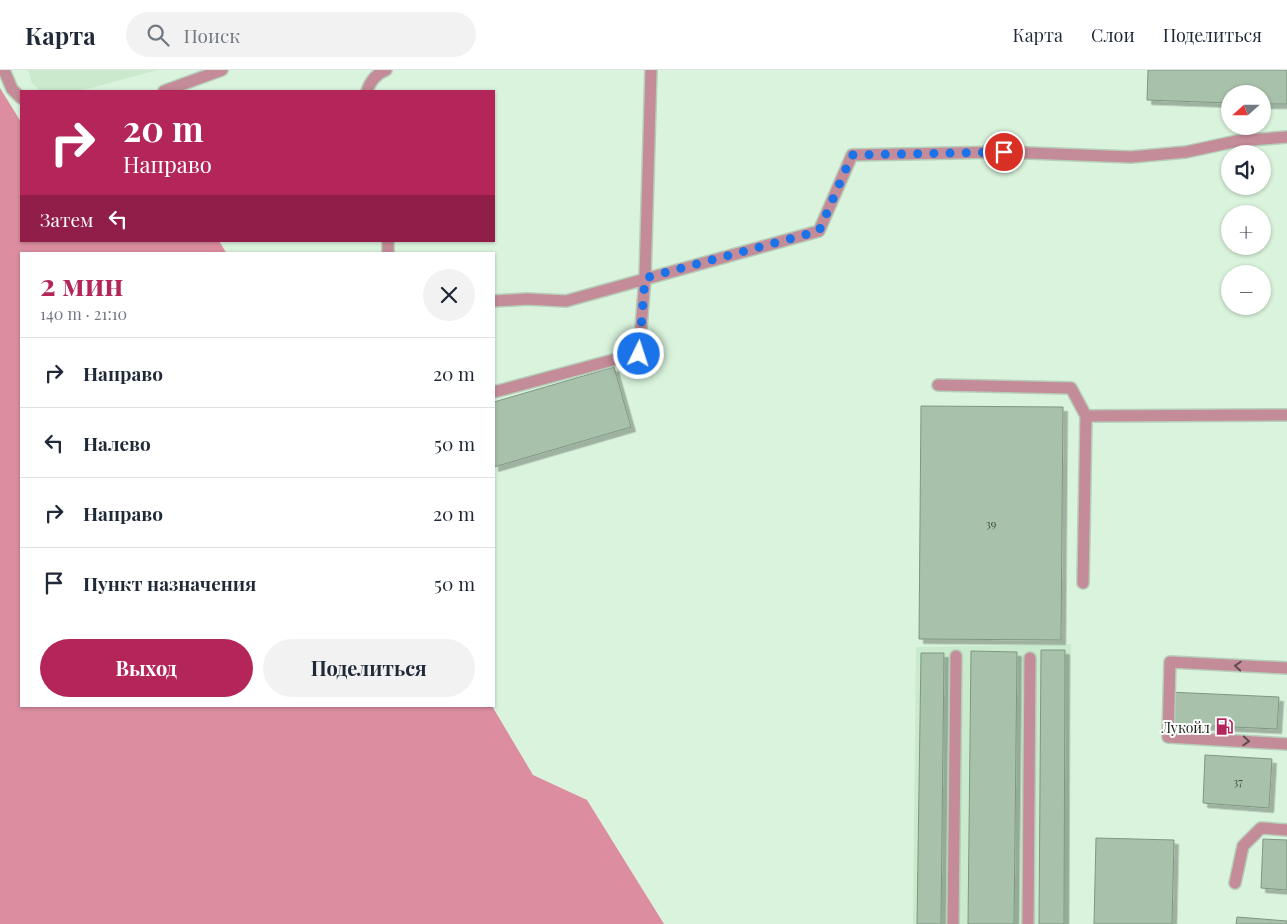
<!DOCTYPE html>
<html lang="ru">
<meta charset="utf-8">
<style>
body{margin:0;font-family:"Playfair Display",serif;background:#f2f2f3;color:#1f2937;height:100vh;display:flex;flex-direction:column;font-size:19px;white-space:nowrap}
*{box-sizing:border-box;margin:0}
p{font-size:16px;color:#747a83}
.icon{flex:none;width:28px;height:28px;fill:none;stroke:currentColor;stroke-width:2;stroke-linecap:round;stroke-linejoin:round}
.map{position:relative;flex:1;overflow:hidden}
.sheet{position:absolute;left:20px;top:182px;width:475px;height:455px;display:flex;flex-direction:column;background:#fff;border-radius:0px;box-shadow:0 1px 4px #0004}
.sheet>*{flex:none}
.top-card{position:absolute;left:20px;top:20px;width:475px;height:152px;border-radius:0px;box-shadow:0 1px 4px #0004;background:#b4265a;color:#fff;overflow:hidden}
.needle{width:32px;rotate:249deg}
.controls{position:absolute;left:1221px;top:15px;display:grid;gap:10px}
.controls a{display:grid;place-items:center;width:50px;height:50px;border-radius:50%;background:#fff;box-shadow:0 1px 4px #0004;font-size:25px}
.pin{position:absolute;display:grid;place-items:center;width:42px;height:42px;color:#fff;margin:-21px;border:2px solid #fff;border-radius:50%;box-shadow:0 1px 5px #0007}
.me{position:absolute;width:55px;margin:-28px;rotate:4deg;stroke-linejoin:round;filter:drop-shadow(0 0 4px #0008)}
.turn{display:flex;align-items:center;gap:18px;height:105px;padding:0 20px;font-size:22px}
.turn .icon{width:65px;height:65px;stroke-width:2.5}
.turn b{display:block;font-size:35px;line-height:42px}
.then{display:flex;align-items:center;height:48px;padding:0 20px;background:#0003;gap:10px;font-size:19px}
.round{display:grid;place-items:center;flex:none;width:52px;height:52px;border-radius:26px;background:#f2f2f3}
.head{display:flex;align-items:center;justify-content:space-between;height:85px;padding:0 20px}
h1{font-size:30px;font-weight:700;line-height:38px;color:#b4265a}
.primary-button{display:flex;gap:10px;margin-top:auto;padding:10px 20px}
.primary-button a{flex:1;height:58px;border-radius:30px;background:#b4265a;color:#fff;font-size:20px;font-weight:700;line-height:58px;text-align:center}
.primary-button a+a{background:#f2f2f3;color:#1f2937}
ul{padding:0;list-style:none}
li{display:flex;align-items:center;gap:15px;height:70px;padding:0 20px;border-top:1px solid #e0e1e3}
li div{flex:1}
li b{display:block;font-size:19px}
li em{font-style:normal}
header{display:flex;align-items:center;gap:30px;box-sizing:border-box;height:70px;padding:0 25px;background:#fff;border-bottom:1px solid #e0e1e3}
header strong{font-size:24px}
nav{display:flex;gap:28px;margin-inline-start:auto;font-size:18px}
.search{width:350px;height:45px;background:#f2f2f3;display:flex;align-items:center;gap:12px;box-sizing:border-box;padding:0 18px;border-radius:28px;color:#747a83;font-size:19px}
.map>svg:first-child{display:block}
.built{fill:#c9eacd}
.forest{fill:#dc8ea0}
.building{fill:#a8c1ab;stroke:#7f9782;filter:url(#shadow)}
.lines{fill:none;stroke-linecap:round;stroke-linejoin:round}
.lane-casing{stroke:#b6ceb9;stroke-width:14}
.lane{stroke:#c48b98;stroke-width:11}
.oneway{stroke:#5d4d4c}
.route{stroke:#1a73e8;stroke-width:9;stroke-dasharray:0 16.2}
.labels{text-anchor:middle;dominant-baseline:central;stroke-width:4;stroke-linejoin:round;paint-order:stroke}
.number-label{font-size:11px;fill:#3d4a3e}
.poi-label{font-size:14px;fill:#19231a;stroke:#fff;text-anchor:end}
</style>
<header>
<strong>Карта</strong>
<div class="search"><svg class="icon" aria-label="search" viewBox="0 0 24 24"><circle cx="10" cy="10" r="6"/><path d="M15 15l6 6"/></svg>Поиск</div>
<nav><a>Карта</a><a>Слои</a><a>Поделиться</a></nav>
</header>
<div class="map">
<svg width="1287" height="854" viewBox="0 0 1287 854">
<defs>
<filter id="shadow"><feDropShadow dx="4.5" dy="4.5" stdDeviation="0" flood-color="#0004"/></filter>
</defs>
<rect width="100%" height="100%" fill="#d9f3dc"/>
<path class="built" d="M28,0H157L80,21H40L32,13Z
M1071,574L1070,854H913L916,577Z"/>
<path class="forest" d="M0,18L21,52V171H219L227,184H21V636H492L533,705L587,730L664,854H0Z"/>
<path class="building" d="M1148,0H1287V34H1262V24H1230V33L1147,30Z
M614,297L631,357L494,397V332Z
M921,336L1063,337L1061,570L919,569Z
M1041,580H1065L1064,854H1039Z
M971,581L1017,582L1014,854H968Z
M921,583H944L941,854H917Z
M1169,622L1279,627L1277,659L1168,654Z
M1205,685L1272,689L1269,738L1203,733Z
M1096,768L1174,770L1172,854H1094Z
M1263,769L1287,770V820L1261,818Z
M1237,847L1287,851V854H1236Z"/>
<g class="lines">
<defs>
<path id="lane" d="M4,0L12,19L21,28
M164,21L222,0
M367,21C370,12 376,4 386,0
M388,184V171
M494,231L527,229L566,231L819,161L852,85L1004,82L1131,87L1186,82L1237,71L1287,67
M938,315L1071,318L1086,346
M494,322L639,283L645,208L651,0
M1083,513L1086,346L1287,345
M1287,598L1170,592L1168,667L1287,674
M1235,813L1243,776L1261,758L1287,760
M953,854L956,586
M1028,854L1030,588"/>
</defs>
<use href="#lane" class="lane-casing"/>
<use href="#lane" class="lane"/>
</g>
<defs><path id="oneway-chevron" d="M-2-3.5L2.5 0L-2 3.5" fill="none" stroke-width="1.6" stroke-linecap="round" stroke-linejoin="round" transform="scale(1.25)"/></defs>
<g class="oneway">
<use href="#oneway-chevron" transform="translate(1238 596) rotate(-177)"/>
<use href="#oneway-chevron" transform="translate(1246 671) rotate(3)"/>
</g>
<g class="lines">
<path class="route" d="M639,284L645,208L819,161L852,85L1004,82"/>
</g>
<defs>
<symbol id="fuel-bare" viewBox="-9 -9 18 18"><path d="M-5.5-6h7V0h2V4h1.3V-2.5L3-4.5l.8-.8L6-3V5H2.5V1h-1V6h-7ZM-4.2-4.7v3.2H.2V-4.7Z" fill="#b4265a" stroke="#fff" stroke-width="2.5" paint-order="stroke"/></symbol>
</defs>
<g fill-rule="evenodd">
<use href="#fuel-bare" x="1212" y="644" width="25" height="25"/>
</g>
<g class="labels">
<g class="number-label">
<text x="991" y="453">39</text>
<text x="1238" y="711">37</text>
</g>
<g class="poi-label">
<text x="1210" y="657">Лукойл</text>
</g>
</g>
</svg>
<div class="controls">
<a><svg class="needle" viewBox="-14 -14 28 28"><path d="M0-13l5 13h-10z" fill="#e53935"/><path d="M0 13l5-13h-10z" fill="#747a83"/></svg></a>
<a><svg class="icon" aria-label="sound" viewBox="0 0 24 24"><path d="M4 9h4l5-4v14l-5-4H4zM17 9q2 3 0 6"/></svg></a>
<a>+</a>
<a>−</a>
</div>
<div class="pin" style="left:1004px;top:82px;background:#d93025"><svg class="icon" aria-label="arrive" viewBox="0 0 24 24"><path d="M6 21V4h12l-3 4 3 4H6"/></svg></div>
<svg class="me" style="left:639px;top:284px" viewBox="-20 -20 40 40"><circle r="17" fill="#1a73e8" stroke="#fff" stroke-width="3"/><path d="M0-11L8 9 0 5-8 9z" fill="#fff"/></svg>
<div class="top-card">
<div class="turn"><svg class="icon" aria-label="right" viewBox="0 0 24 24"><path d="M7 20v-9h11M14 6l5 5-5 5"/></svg><div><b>20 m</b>Направо</div></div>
<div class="then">Затем<svg class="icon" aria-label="left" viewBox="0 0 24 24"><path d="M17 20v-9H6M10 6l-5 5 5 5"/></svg></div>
</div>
<section class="sheet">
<div class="head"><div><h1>2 мин</h1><p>140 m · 21:10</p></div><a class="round"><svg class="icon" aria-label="close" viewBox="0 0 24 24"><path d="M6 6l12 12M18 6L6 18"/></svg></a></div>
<ul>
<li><svg class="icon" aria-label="right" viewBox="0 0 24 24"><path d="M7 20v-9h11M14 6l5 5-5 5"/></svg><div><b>Направо</b></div><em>20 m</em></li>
<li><svg class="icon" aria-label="left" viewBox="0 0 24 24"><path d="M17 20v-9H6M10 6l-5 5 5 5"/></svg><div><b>Налево</b></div><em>50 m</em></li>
<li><svg class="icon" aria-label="right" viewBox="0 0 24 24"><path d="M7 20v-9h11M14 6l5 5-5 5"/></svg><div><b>Направо</b></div><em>20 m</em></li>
<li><svg class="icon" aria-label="arrive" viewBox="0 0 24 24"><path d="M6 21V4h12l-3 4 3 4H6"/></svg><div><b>Пункт назначения</b></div><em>50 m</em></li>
</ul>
<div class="primary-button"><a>Выход</a><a>Поделиться</a></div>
</section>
</div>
